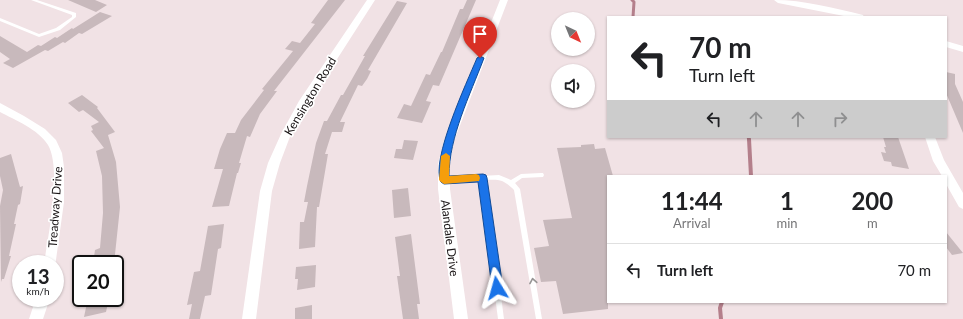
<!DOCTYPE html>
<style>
body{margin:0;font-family:Lato,sans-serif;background:#f6f6f6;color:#202124;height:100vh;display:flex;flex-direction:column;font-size:15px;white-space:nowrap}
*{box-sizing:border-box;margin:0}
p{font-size:13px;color:#757577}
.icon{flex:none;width:22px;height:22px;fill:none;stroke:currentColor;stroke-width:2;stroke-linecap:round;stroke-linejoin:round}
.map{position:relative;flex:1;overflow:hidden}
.side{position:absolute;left:607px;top:175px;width:340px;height:128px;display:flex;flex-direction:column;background:#fff;border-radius:0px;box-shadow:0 1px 3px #0004}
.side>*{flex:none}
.banner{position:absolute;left:607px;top:16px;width:340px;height:122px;border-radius:0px;box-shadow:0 1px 3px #0004;background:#fff;color:#202124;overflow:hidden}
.needle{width:26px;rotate:137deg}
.fabs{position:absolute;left:551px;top:12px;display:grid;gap:8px}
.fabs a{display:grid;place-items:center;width:44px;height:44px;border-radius:50%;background:#fff;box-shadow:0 1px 3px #0004;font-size:20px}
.speed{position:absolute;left:12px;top:255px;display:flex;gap:8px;font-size:20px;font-weight:700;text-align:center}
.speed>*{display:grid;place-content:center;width:52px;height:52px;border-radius:50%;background:#fff;box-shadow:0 1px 3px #0004;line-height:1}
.speed small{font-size:10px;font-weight:400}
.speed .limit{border:2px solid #111;border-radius:6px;background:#fff;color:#111}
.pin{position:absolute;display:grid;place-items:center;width:34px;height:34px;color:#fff;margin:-41px -17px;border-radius:50% 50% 50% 0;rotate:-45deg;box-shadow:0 0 4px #0007}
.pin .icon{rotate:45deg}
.me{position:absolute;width:44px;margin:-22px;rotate:352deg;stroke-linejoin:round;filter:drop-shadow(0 0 3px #0008)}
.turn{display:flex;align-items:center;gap:14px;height:84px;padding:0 16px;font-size:18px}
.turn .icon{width:52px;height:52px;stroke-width:2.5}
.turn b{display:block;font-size:28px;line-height:34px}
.lanes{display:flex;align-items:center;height:38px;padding:0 16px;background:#0003;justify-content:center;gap:20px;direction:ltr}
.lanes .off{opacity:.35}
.eta{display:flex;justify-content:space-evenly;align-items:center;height:68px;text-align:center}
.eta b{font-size:24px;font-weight:700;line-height:28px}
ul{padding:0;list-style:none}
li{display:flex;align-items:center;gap:12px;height:52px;padding:0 16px;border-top:1px solid #e0e0e0}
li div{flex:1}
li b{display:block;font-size:15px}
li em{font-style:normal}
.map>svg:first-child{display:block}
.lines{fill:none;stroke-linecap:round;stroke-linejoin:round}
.stream-far1{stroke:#b47f8b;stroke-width:3}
.stream{stroke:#b47f8b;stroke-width:4}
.building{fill:#c8b9bc}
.service{fill:#fff;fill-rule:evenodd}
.minor{fill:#fff;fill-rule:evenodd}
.oneway{stroke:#979595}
.route{fill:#1a73e8;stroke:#114b97}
.slow{fill:#f59e0b}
.labels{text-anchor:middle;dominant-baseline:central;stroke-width:3.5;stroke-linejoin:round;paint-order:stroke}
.street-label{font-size:12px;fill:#181314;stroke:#fff}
</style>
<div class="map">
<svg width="963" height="319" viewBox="0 0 963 319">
<rect width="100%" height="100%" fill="#f1e2e5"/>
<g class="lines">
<path class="stream-far1" d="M632,0L634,2L633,17
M748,137L749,140"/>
<path class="stream" d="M749,139L751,176
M721,319L720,308L722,302"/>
</g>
<path class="building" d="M68,0H95L107,5L96,12Z
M328,0H345L274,91H277L260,114L250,137L247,136L239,163H241L238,173H237L229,206L212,207L223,169H214L220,149L227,133H235L241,120L264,90L262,89L293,51L285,49L292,41L300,43L315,24L311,23Z
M467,0H476L439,86L433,85L426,101L431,102L422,123L397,118L404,104L411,106L426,74L430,75L441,52H442L460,9H463Z
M397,1L407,3L368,70L371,71L367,79L362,86L358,85L340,122H345L342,132H332L325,154H328L319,207H317L315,247L299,249L300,222H304L308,202H304L307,186L316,143L324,121H327L341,95H343L365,56H363Z
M100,12L112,16L82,34L79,33L65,43L63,42L48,51L45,50L13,68L3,63L10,59L0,52V36L27,52L38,45L41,46L55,37L57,38L72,28L73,29Z
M946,72L955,74V84L963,102V133L946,93Z
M82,95L98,107L97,108L115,132L108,135L116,162L120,207L114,264H93L95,250L100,248L103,213L102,176L96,151L104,148L91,131L93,130L91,126L99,122L83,110L79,112L68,103Z
M883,137H898L909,169L892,166L891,162L884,161L881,152L886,153L884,147H886Z
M404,140L418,141L413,160L394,158L396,149H402Z
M594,144L595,149L605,148L613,176H608V309L563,314L556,281L541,282L534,248L549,246L543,220L572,218L557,148L581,147V145Z
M11,154L20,187L23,186L20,204L18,205L14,224H16L9,256H11L4,279H2L1,282L0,206L3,190L0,176V158Z
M408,188L411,216L394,218L392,190Z
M224,224L221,248L218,249L211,295L205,296L200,319H189L192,304L187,305L194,272L200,271L208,226Z
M946,232L963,253L952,255L946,247Z
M411,234L420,304H417L419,319H403L397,276H400L395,237Z
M316,265L315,287L297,290L298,279H295L296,267Z
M88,298H109L106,312L84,317Z
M312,305V319H295V308Z"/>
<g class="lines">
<path class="service" d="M31,0H37L76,13V17L60,30L39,37L0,21V18L39,34L56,28L72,17V15Z
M541,173H543L544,175L543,177L522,178L515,183L520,189L542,319H536L514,190C504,180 500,179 486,180L504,319H498L480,180L444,182H442L441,180L442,178H444L499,175L511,180L521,174Z"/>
<path class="minor" d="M367,0H375L307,106L291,134L280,163L272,191L256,319H242L260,191L268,163L281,134L299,101Z
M500,0H508L454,141L450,164V189L468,319H454L438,189V164L444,141Z
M774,0C804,0 834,8 863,15L864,17H849L778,3Z
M946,41L963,46V52L946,47Z
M0,103L24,116L45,129L56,140L62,153L64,167V202L55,267V264H44C48,237 62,169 48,145C38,129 15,120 0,112Z
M925,137H935L944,160L963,193V209L959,207L946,184V176H942L933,161Z
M36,298H50L43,319H29Z"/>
</g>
<defs><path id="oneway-chevron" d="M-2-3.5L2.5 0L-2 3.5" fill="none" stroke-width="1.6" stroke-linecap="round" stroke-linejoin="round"/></defs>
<use class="oneway" href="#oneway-chevron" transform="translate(533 281) rotate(-100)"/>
<path class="route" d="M480,56L484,58C470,95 449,137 449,176L483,174L486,175L487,178L503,288L501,291L497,293L493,291L492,288L478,182L444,184L441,182C430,161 467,82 477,58Z"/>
<path class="slow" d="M446,153L450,156L449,176L476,174L479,175L480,178L479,181L444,184L441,182L439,180L441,156Z"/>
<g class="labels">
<g class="street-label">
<text transform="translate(310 96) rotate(-59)">Kensington Road</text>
<text transform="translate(55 207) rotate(-86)">Treadway Drive</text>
<text transform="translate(450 238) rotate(83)">Alandale Drive</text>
</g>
</g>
</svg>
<div class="fabs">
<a><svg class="needle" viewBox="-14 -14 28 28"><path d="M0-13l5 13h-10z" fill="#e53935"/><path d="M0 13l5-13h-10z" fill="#757577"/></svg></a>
<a><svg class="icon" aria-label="sound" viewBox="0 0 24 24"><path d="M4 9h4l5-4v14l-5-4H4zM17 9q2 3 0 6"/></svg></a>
</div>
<div class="speed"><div>13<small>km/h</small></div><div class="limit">20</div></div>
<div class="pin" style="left:480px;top:58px;background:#d93025"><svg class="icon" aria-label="arrive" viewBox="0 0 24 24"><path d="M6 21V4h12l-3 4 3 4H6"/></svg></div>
<svg class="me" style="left:497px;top:288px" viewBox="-20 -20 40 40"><path d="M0-17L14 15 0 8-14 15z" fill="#1a73e8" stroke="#fff" stroke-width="4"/></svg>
<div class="banner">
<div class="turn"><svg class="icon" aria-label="left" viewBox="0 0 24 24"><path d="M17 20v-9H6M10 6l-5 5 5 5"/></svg><div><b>70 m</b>Turn left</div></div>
<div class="lanes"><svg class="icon" aria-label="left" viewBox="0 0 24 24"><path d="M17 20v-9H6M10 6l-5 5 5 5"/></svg><svg class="icon off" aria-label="ahead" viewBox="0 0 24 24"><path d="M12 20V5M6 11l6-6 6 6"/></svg><svg class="icon off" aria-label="ahead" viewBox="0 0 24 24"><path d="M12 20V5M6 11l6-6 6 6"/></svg><svg class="icon off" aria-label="right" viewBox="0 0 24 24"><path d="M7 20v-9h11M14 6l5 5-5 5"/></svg></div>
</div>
<section class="side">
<div class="eta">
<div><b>11:44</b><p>Arrival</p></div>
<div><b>1</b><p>min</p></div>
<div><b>200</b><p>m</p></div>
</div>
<ul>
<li><svg class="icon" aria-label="left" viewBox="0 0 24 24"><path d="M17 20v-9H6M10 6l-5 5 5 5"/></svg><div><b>Turn left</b></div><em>70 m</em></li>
</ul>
</section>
</div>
